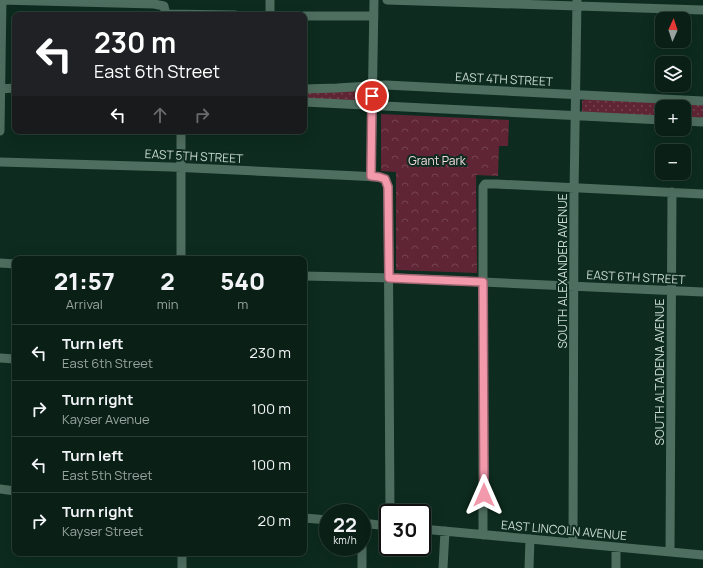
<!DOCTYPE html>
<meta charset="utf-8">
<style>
body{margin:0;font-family:Manrope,sans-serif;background:#182d24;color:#f1f3f6;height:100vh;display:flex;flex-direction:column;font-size:15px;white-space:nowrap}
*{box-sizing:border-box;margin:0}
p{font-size:13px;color:#99a3a1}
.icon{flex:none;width:22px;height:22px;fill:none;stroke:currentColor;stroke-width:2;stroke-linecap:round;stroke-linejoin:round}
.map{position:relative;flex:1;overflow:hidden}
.sheet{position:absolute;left:12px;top:256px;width:295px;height:300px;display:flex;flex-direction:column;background:#0a2017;border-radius:8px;box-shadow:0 4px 16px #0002,0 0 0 1px #2a3e36}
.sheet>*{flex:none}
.guide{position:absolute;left:12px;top:12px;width:295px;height:122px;border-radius:8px;box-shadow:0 4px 16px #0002,0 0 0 1px #2a3e36;background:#202124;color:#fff;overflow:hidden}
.needle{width:26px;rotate:3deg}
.fabs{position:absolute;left:655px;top:12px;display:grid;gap:8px}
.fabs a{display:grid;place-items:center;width:36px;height:36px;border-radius:8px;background:#0a2017;box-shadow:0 4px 16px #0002,0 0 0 1px #2a3e36;font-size:20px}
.speed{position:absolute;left:319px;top:504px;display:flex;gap:8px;font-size:20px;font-weight:700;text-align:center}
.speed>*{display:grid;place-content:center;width:52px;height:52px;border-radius:50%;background:#0a2017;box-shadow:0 4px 16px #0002,0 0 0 1px #2a3e36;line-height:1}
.speed small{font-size:10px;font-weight:400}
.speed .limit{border:2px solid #111;border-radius:6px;background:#fff;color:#111}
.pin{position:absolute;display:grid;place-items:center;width:34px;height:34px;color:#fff;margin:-17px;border:2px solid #fff;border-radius:50%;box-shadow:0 1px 4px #0007}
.me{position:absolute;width:44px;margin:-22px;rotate:0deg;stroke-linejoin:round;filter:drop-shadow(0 0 3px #0008)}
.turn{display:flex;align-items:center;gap:14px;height:84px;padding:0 16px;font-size:18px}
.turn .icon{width:52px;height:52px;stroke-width:2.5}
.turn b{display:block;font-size:28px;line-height:34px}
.lanes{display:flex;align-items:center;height:38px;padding:0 16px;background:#0003;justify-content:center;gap:20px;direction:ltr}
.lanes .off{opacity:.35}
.eta{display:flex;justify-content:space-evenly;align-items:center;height:68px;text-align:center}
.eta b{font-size:24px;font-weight:800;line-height:28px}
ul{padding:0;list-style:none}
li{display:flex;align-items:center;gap:12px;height:56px;padding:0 16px;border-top:1px solid #2a3e36}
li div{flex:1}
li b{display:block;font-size:15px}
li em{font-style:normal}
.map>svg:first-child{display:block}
.grass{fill:url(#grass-dots)}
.park{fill:url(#park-crowns)}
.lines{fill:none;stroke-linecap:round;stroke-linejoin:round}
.minor{stroke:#4e6e5f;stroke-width:9}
.route-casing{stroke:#9d6470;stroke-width:10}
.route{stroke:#f29aac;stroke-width:7}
.labels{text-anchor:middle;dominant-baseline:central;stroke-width:4;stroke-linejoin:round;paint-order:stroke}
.street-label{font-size:12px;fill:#cadbd2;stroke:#0d2b1f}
.park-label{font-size:12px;fill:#f3dde0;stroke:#0d2b1f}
</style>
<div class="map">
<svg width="703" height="568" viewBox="0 0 703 568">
<defs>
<pattern id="grass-dots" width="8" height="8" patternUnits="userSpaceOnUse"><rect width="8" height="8" fill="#602534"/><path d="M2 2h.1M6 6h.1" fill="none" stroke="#754450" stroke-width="1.8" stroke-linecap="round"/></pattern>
<pattern id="park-crowns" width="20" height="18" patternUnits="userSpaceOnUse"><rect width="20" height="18" fill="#602534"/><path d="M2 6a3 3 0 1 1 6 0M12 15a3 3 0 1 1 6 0" fill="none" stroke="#754450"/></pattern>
</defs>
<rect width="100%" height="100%" fill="#0d2b1f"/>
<path class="grass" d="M368,90L369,101L304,99V93Z
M585,99L703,105V119L684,118V107H662V117L582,112V101Z"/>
<path class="park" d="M381,114L509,120L508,146H499L498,176L476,175L477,273L396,270V172L381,171Z"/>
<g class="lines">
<path class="minor" d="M0,0L154,4L164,6L166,15
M387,0L703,10
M167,14L235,15
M270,15V0
M304,16H374
M0,89L15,88
M304,89L337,88L386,85L703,101
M304,102L662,120
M684,121L703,122
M0,131L2,0
M181,131V259
M0,162L171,167L379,177L385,179L388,187L390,513
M371,177L374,0
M0,263L15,264
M304,276L395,278L703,292
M0,358L15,359
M0,489L15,491
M304,518L328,520
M362,523L388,526
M422,529L703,555
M483,535V187L485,184H496L703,194
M362,537L363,523
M573,543L574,194L577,0
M670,552L672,192
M182,568V553
M362,568V547
M443,568L445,531
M529,568L530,539
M616,568V547"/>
</g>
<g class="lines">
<defs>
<path id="route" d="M372,96L371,176L379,177L385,179L388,187L389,278L483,282L484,495"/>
</defs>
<use href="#route" class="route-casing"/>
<use href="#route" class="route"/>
</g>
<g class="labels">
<g class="street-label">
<text transform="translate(504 79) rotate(3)">EAST 4TH STREET</text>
<text transform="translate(194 156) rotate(3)">EAST 5TH STREET</text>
<text transform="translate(562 271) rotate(-90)">SOUTH ALEXANDER AVENUE</text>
<text transform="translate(636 277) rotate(3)">EAST 6TH STREET</text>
<text transform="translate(659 372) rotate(-90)">SOUTH ALTADENA AVENUE</text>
<text transform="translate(564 530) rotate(5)">EAST LINCOLN AVENUE</text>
</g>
<g class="park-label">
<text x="437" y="160">Grant Park</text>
</g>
</g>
</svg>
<div class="fabs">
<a><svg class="needle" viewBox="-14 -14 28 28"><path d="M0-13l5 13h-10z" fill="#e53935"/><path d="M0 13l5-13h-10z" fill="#99a3a1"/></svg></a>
<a><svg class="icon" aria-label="layers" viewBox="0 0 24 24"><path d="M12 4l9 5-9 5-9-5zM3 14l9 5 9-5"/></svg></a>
<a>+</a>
<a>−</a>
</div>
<div class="speed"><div>22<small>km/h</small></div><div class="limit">30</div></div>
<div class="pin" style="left:372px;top:96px;background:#d93025"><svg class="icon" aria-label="arrive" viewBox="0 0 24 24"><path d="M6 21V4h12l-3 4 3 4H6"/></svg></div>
<svg class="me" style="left:484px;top:495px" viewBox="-20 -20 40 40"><path d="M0-17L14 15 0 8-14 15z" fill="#f29aac" stroke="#fff" stroke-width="4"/></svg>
<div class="guide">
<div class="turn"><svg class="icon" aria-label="left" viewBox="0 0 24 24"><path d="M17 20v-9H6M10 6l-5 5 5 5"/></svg><div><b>230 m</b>East 6th Street</div></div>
<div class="lanes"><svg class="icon" aria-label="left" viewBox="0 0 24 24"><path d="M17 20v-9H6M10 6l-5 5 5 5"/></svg><svg class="icon off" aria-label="ahead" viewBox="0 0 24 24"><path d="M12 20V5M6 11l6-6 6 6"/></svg><svg class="icon off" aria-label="right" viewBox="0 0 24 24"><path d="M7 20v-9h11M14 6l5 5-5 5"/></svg></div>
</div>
<section class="sheet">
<div class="eta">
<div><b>21:57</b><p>Arrival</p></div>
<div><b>2</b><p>min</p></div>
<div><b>540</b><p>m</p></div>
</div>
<ul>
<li><svg class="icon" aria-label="left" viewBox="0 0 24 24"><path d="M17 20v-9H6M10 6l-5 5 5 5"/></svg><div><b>Turn left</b><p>East 6th Street</p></div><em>230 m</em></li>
<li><svg class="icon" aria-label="right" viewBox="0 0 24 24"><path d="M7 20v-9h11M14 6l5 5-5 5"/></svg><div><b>Turn right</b><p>Kayser Avenue</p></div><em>100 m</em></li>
<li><svg class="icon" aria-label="left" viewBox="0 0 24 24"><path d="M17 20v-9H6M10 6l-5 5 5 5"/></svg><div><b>Turn left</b><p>East 5th Street</p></div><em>100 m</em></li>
<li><svg class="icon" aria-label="right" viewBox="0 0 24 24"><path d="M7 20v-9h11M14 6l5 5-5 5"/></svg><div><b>Turn right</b><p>Kayser Street</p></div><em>20 m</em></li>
</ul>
</section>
</div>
